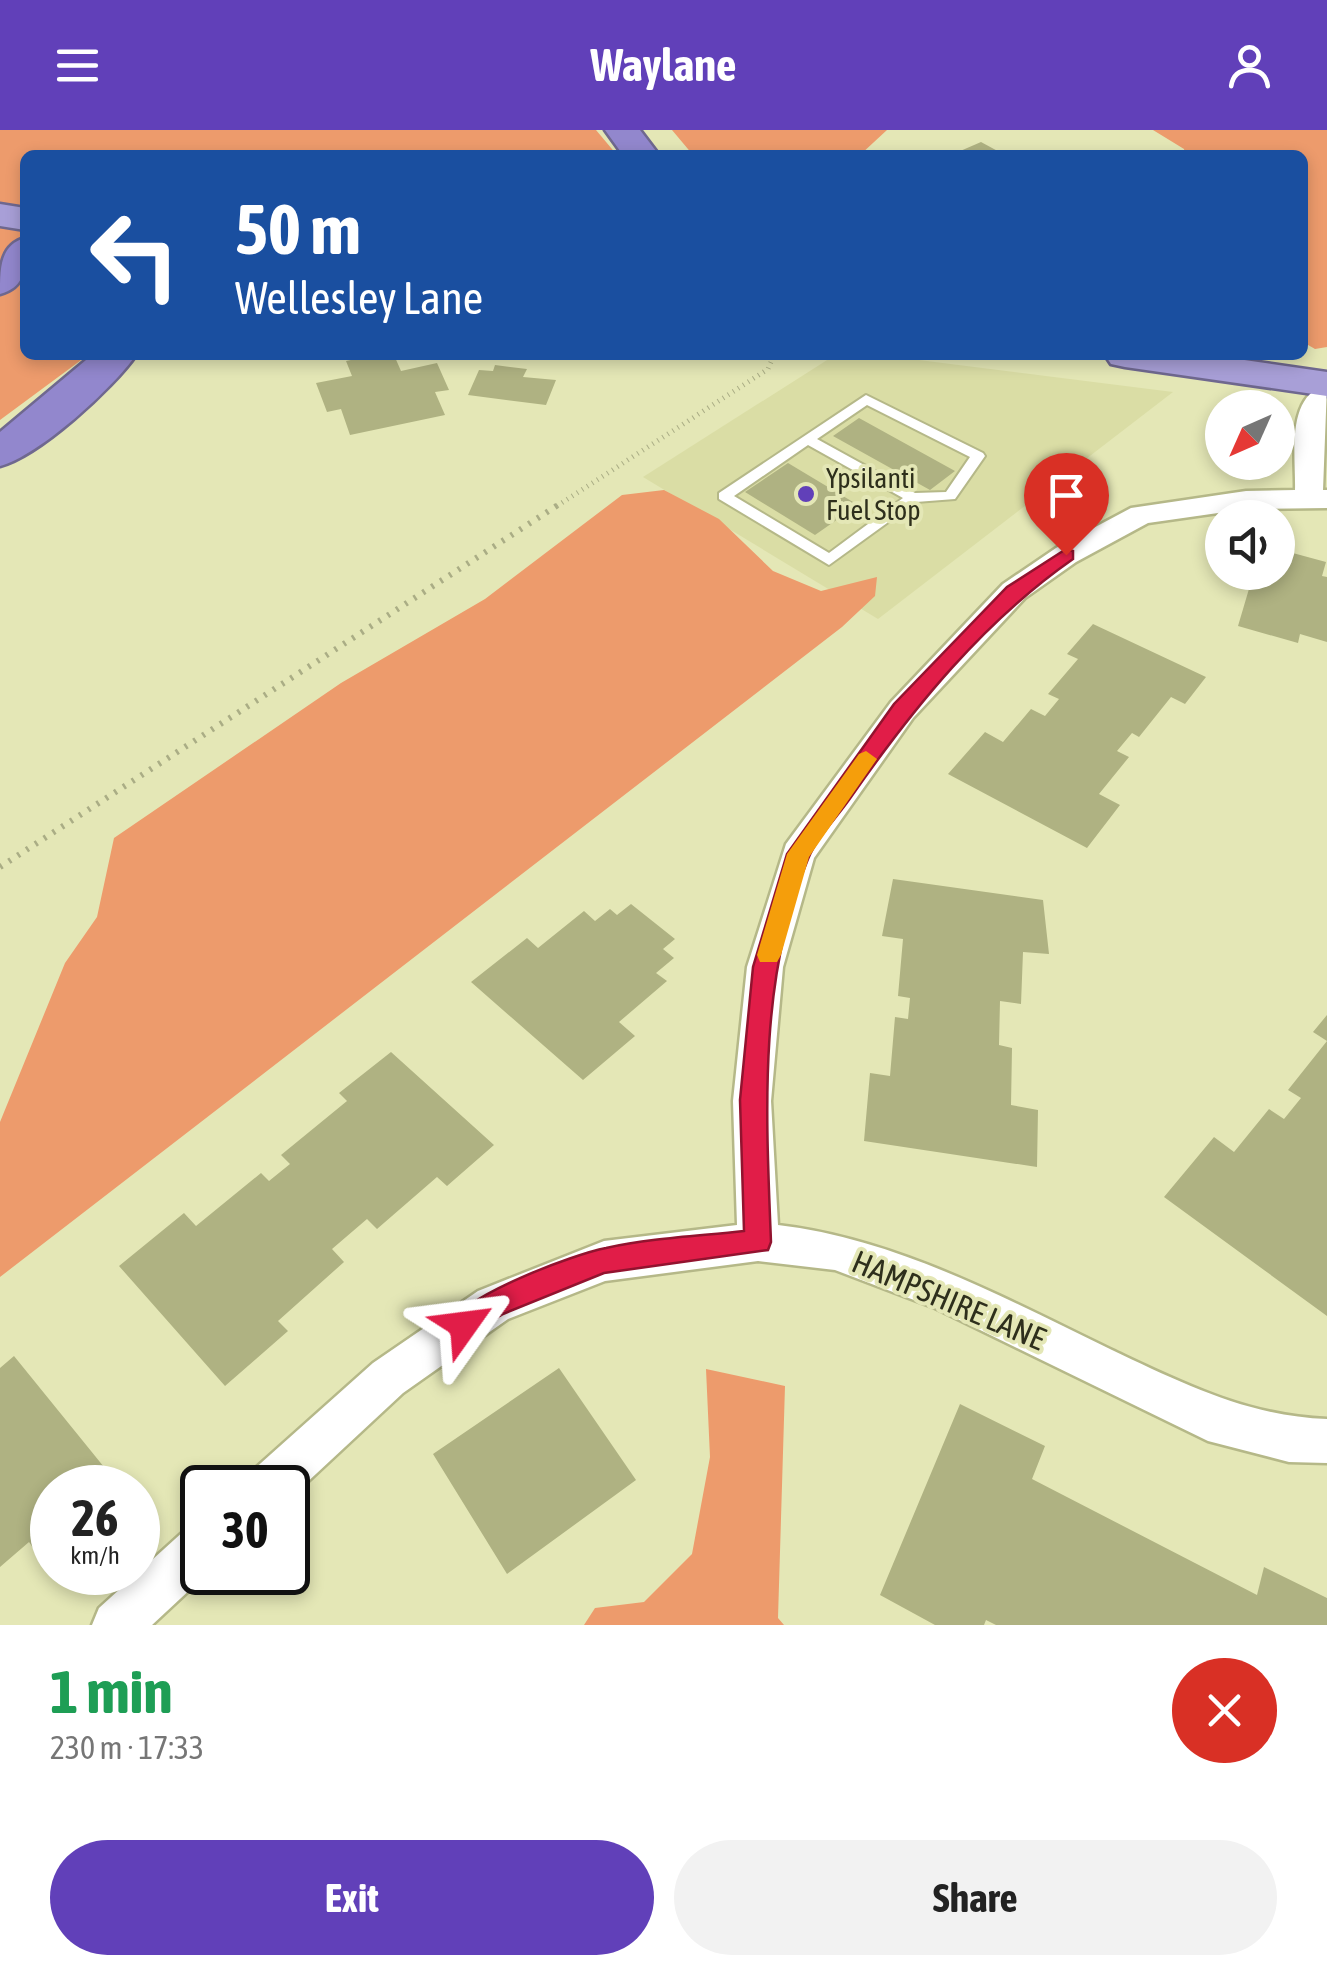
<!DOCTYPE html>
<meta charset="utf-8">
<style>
body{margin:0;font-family:"Asap Condensed",sans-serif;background:#f2f2f2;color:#222;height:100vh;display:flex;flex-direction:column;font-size:38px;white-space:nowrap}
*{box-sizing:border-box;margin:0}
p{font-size:32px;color:#767676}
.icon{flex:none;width:55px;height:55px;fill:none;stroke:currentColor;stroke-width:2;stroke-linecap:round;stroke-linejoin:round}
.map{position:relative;height:1495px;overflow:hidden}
.side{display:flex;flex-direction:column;background:#fff;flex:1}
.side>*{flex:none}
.banner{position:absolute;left:20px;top:20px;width:1288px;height:210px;border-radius:15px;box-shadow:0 5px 15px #0003;background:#1a4fa0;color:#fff;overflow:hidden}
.needle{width:65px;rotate:225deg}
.controls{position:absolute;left:1205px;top:260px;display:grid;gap:20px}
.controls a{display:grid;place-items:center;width:90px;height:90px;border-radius:50%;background:#fff;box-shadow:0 5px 15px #0003;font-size:50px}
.speed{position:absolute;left:30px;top:1335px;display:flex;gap:20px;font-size:50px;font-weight:700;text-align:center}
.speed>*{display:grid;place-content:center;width:130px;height:130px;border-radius:50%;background:#fff;box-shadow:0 5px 15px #0003;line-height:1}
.speed small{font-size:25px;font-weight:400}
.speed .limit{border:5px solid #111;border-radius:15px;background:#fff;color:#111}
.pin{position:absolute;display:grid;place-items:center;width:85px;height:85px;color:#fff;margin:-102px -42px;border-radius:50% 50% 50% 0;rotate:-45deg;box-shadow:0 0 10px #0007}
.pin .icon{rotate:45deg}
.me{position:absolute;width:110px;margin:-55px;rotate:59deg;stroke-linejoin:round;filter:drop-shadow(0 0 8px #0008)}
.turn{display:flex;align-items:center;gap:35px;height:210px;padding:0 50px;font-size:45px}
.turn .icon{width:130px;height:130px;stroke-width:2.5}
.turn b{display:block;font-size:70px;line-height:85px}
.round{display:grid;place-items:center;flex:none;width:105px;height:105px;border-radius:52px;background:#f2f2f2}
.overview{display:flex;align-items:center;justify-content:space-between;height:170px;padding:0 50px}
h1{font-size:60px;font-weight:700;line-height:75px;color:#1e9e55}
.action{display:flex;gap:20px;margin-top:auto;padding:20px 50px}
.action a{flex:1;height:115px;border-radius:60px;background:#6140b9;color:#fff;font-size:40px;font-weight:700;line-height:115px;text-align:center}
.action a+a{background:#f2f2f2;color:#222}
header{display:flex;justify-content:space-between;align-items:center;height:130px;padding:0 50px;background:#6140b9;color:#fff;font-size:45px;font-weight:700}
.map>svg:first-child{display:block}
.built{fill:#dadda5}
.green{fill:#ed9b6c}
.building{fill:#afb282}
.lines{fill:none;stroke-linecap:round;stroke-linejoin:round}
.service-casing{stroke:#b5b888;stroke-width:4}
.minor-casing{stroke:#b5b888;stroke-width:5}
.trunk-casing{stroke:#6f688f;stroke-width:5}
.motorway-casing{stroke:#6f688f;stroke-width:5}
.path-far1{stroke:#aaad85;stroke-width:5;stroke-dasharray:1 5;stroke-linecap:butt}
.path{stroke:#aaad85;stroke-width:6;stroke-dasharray:2.5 8;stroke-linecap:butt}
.service{fill:#fff;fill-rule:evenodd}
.minor{fill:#fff;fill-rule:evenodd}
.trunk{fill:#a89fd7;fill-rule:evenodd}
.motorway{fill:#9287cd;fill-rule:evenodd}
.route{fill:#e11d48;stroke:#92132f;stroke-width:2.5}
.slow{fill:#f59e0b}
.poi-dot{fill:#6140b9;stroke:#e4e7b6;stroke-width:4}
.labels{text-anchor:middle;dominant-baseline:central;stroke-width:8;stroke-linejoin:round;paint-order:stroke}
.poi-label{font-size:28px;fill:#2e2f1c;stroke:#e4e7b6;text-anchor:start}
.near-street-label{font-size:32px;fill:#2e2f1c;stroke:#e4e7b6}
</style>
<header><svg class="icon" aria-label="menu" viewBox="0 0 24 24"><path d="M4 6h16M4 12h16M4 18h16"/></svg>Waylane<svg class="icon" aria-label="person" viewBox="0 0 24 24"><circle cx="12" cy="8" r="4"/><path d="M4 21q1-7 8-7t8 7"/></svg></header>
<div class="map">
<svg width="1327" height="1495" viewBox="0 0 1327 1495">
<rect width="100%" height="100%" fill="#e4e7b6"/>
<path class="built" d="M835,225H879L1173,262L878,489L643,347Z"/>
<path class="green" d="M0,0H596L617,25H25V225H88L0,290Z
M672,0H887L860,25H693Z
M1153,0H1327V217L1315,219L1303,212L1302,25H1185L1184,19Z
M664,360L719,389L773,441L821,461L877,447L875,466L842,497L0,1147V992L65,833L97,787L114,708L341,553L485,469L622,365Z
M706,1239L785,1256L778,1488L784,1495H584L595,1478L644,1472L692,1424L710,1327Z"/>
<path class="building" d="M981,12L1005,25H951Z
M375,225H394L401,241L437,233L449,260L435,262L445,285L350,305L341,279L327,282L316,253L352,246L346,231Z
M495,235L527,239L523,247L556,250L546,275L468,265L479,240L493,241Z
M859,288L955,341L930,360L833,306Z
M788,333L858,375L815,405L745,362Z
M1278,419L1326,432L1322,446L1327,447V512L1300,504L1298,513L1238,496L1254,442H1278Z
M1093,494L1206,547L1185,574L1171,567L1139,607L1132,603L1117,621L1129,627L1099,664L1120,675L1087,718L948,644L985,602L1003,612L1031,579L1045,586L1059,569L1048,564L1078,529L1067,524Z
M893,749L1043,770L1049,824L1023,822L1021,874L1000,871L999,915L1012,918L1011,975L1038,980L1037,1037L864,1011L870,943L890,946L895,887L908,889L910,868L898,866L903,809L882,806Z
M631,774L675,809L663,819L674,828L656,843L667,851L619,892L635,906L583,950L471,852L527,808L538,818L584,781L595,791L610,779L617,785Z
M1327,885V1186L1164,1067L1214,1007L1234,1022L1269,979L1284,989L1301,968L1288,960L1327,911L1313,902Z
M391,922L494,1015L447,1056L437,1047L377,1099L367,1089L332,1119L344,1132L278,1191L288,1201L225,1256L119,1136L184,1083L196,1096L261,1043L269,1051L290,1034L281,1025L347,971L339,963Z
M14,1226L121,1358H52V1424L43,1432L29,1412L0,1437V1238Z
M559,1238L636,1350L507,1444L433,1324Z
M960,1274L1045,1316L1032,1349L1257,1465L1264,1437L1327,1468V1495H996L986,1490L984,1495H935L880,1465Z"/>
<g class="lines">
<defs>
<path id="service" d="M866,265L983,323L985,326L955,369L916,372L829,435L719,369V363ZM867,275L970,327L946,362L915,363L817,309ZM808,315L903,368L829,423L734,366Z"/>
<path id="minor" d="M1327,255L1323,360H1327V378L1246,379L1148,393L1076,432L1025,468L913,588L814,728L783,837L771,971L778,1095C897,1109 1004,1168 1112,1220C1182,1253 1247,1286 1327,1289V1333L1289,1332L1208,1311L935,1178L835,1140L758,1131L605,1151L508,1189L403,1263L288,1370V1358H244L251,1342L373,1233L478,1161L604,1111L737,1095L733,971L747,837L786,714L891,572L1003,454L1056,418L1131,378L1246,361L1295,360C1296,327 1285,265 1327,255Z
M202,1394V1442H209L152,1495H92L99,1478L185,1400Z"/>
<path id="trunk" d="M0,74L25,78V100L0,96Z
M1105,225H1210L1327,242V266L1125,237L1111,234Z"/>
<path id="motorway" d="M605,0H640L659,25H623Z
M25,108C25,133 29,156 0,164C0,138 0,115 25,108Z
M92,225H136C113,258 39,326 0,336V302Z"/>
</defs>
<use href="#service" class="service-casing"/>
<use href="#minor" class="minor-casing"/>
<use href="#trunk" class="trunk-casing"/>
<use href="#motorway" class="motorway-casing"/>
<path class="path-far1" d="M557,376L768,239L774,225"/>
<path class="path" d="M0,737L561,373"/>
<use href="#service" class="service"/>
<use href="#minor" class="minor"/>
<use href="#trunk" class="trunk"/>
<use href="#motorway" class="motorway"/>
</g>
<path class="route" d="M1066,419L1073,421V429C983,492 914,577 851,667C838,686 817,707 808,729C758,849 766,985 771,1112L768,1120L604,1143L503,1184L464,1208L454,1205L450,1195C462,1166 574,1124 606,1118C651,1108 699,1106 744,1101L740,970L753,837L787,724L894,574L1007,457Z"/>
<path class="slow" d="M866,621L877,629L809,727L781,825L777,832H760L757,825L787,724L859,624Z"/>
<circle class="poi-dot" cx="806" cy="364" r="10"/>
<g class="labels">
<g class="poi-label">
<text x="826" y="348">Ypsilanti<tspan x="826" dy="32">Fuel Stop</tspan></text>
</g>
<g class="near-street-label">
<text transform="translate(949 1170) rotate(23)">HAMPSHIRE LANE</text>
</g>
</g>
</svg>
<div class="controls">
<a><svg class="needle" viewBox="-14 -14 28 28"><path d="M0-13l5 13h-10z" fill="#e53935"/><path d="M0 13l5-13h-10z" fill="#767676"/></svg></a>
<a><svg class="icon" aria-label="sound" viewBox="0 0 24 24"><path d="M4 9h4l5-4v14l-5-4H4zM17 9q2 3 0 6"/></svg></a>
</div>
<div class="speed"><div>26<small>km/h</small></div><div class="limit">30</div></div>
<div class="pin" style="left:1066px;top:425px;background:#d93025"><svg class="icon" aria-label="arrive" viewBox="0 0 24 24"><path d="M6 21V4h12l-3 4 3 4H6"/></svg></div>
<svg class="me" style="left:464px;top:1195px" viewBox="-20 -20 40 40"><path d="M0-17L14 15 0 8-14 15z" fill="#e11d48" stroke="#fff" stroke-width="4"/></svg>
<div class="banner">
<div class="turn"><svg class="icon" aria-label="left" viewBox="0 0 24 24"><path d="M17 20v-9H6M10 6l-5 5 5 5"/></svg><div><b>50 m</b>Wellesley Lane</div></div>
</div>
</div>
<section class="side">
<div class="overview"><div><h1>1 min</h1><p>230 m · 17:33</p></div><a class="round" style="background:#d93025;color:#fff"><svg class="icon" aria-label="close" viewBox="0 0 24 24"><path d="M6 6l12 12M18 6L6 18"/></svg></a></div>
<div class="action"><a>Exit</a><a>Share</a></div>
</section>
